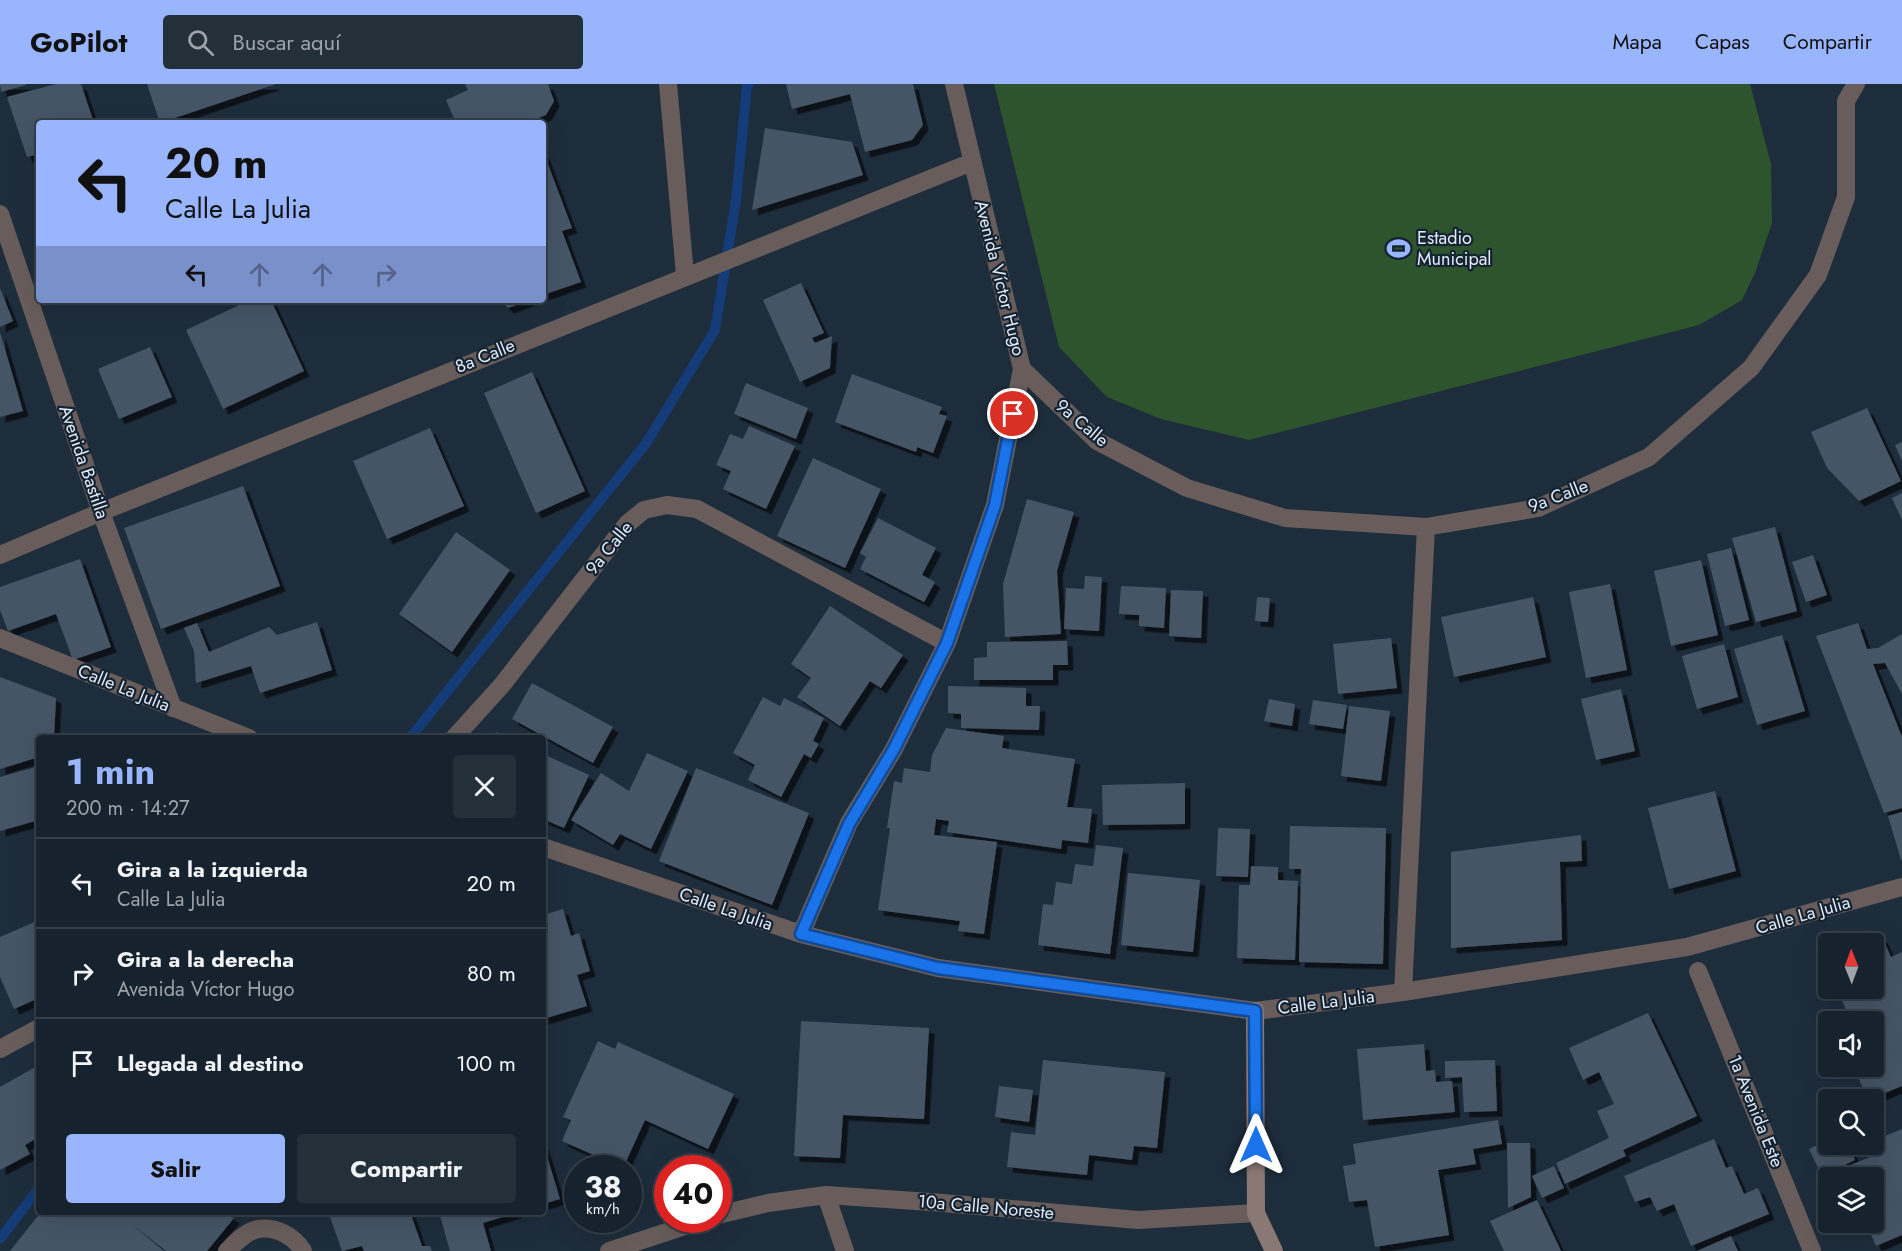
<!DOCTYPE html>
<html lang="es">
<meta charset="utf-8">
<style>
body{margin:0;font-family:Jost,sans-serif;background:#232f39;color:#f1f3f6;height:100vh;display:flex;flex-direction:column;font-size:22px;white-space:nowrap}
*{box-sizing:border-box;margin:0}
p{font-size:20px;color:#9ea4aa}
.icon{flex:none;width:33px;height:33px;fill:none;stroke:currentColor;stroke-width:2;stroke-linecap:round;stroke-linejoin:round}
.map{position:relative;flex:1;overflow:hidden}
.side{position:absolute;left:36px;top:651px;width:510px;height:480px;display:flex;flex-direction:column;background:#16222d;border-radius:6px;box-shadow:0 6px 24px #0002,0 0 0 2px #353f49}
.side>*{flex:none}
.hud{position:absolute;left:36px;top:36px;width:510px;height:183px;border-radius:6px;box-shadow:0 6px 24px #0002,0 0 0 2px #353f49;background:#99b5fd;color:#111;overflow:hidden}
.needle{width:39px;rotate:359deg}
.fabs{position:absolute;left:1818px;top:849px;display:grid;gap:12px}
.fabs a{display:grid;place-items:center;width:66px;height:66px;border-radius:6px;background:#16222d;box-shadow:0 6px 24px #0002,0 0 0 2px #353f49;font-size:30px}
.speed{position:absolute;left:564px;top:1071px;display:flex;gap:12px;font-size:30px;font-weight:700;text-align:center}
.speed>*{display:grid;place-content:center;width:78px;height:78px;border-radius:50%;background:#16222d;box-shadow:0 6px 24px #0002,0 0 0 2px #353f49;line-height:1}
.speed small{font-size:15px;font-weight:400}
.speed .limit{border:9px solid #d22;background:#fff;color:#111}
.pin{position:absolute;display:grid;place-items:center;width:51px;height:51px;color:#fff;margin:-26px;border:3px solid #fff;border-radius:50%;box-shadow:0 2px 6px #0007}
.me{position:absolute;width:66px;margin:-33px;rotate:0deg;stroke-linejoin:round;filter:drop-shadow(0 0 4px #0008)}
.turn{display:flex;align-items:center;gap:21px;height:126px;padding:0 30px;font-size:27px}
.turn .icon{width:78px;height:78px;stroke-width:2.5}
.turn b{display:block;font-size:42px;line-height:51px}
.lanes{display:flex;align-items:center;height:57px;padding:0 30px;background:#0003;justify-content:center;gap:30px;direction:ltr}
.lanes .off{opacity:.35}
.round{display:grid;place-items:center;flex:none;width:63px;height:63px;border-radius:6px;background:#232f39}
.head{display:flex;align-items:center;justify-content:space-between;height:102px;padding:0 30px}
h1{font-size:36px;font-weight:700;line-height:45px;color:#99b5fd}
.action{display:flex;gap:12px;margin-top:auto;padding:12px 30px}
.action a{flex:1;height:69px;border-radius:6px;background:#99b5fd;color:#111;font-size:24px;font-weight:700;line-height:69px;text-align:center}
.action a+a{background:#232f39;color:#f1f3f6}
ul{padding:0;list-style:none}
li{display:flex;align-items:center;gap:18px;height:90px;padding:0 30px;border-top:2px solid #353f49}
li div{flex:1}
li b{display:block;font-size:22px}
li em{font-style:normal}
header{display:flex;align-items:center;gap:36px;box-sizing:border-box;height:84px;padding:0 30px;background:#99b5fd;color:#111}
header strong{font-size:28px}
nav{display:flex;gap:33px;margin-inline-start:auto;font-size:21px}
.search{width:420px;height:54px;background:#232f39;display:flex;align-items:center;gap:15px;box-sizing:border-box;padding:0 21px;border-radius:6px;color:#9ea4aa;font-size:22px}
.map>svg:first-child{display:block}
.pitch{fill:#2e542e}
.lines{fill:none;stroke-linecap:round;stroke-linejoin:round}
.stream{stroke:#143c79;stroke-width:10}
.building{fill:#456;filter:url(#shadow)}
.street{stroke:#685d5a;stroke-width:18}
.secondary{stroke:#8a7874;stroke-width:18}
.route-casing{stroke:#114b97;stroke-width:15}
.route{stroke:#1a73e8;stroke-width:10}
.labels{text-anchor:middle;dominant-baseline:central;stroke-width:4.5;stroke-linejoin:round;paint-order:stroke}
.poi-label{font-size:18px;fill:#e1eaf5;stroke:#142332;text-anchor:start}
.street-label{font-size:18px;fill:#e1eaf5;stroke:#142332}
</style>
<header>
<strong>GoPilot</strong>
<div class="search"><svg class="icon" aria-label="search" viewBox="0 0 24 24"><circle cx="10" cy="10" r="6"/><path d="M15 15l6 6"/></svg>Buscar aquí</div>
<nav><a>Mapa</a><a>Capas</a><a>Compartir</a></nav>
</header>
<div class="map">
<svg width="1902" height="1167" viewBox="0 0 1902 1167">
<defs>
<filter id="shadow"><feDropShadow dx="5.5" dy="5.5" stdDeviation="0" flood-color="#0009"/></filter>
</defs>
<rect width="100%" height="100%" fill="#1e2d3c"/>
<path class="pitch" d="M994,0H1750L1771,80L1772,139L1755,189L1742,216L1699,241L1249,356L1161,335L1107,313L1059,263Z"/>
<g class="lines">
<path class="stream" d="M410,654L647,358L715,246L736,116L747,2L749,0
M0,1155L39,1104"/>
</g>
<path class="building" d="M0,0H26V1L1,8Z
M56,0H81L94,39H39V70L27,73L7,13Z
M147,0H276L160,39Z
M465,0H548L554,17L546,31L526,39H456L446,16L468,6Z
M786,0H913L923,41L912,56L865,68L850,10L792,25Z
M765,44L852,58L863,91L752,126Z
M543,67L572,144L562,147L581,198L543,211Z
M801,199L824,249L812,254L815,259L832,252L830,284L800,298L763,216Z
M0,204L13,237L0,243Z
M250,216H271L304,287L223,325L186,246Z
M500,216H530L508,224Z
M0,248L23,327L0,333Z
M150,263L172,313L119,335L98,285Z
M532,288L585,407L536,429L484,309Z
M852,290L942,323L939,330L947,332L933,369L917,363L916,368L835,338Z
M746,299L808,324L796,355L734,330Z
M1867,324L1901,397L1859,417L1827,384L1811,348Z
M749,342L795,362L766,425L723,405L731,387L716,381L730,350L743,355Z
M430,344L464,422L387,455L353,377Z
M1902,358V377L1895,361Z
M813,374L881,405L845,484L777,452Z
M243,402L280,502L161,545L124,444Z
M1902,409V436L1892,414Z
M1027,415L1074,428L1057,487L1061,550L1005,553L1003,500Z
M878,434L936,464L922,491L935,498L924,518L860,485L866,473L860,469Z
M1775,443L1797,527L1756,538L1732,454Z
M456,448L510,486L452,568L399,530Z
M1731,464L1749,536L1725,542L1707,470Z
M1813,471L1827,511L1806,518L1792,478Z
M80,475L111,563L73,576L56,530L8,547L0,526V503Z
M1701,476L1718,551L1671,562L1654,487Z
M1085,492L1102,493L1099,547L1064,545L1066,504L1084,505Z
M1610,500L1627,586L1586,594L1569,508Z
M1121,502L1166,504L1164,544L1139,542V531L1119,530Z
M1171,506L1203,507L1201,554L1169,552Z
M1257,513L1270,514L1268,538L1255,537Z
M1533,513L1546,573L1454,593L1441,533Z
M830,522L903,571L881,604L870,597L840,642L797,613L811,594L791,580Z
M317,538L332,586L260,609L251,582L196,599L194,567L184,544L197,539L209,568L269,543L277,551Z
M1858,539L1867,565L1878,564L1902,550V610L1885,579L1873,580L1902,653V724L1884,729L1816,552Z
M1782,551L1805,627L1757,641L1734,565Z
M1391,554L1397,604L1338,610L1333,560Z
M1067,557L1068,581H1053V596H974V574L987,573V558Z
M1724,560L1738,613L1697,625L1682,572Z
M0,593L56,614L54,654H39V673L0,685Z
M532,599L613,643L593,679L512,635Z
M948,602L1026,604V622H1040L1039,646L961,644V630L948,629Z
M1621,605L1635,667L1596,676L1581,615Z
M763,613L780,622L784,614L824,634L813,657L819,660L811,674L804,670L781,713L748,696L755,681L733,669Z
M1269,615L1295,620L1292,642L1264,637Z
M1313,616L1347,621L1343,645L1309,640Z
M1349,622L1390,627L1381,697L1341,692Z
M946,644L1004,652L1002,664L1075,675L1067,723L1092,725L1088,759L1062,756L1061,765L947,748L949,737L936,735L934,751L997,758L984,850L958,847L960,837L878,826L890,744H887L894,697L902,699L904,684L930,688L932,671Z
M496,648L509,654H493Z
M166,649L176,654H153V653Z
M647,669L688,687L651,765L620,750L613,761L571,736L601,689L629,707Z
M543,670L589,691L564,744L543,735Z
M39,682V736L0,747V693Z
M696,684L809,729L772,821L659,777Z
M1185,699V740L1103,741L1102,701Z
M1715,707L1736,787L1669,805L1648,724Z
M1902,728V776H1901L1888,732Z
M1290,742L1386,744L1383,880L1299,878L1301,785H1289Z
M1218,744L1250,745L1248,793L1216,792Z
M1581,751L1582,777L1560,778L1562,856L1451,864V768Z
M1096,761L1123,764L1110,870L1038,861L1043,820L1053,821L1056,798L1072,800L1075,780L1093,782Z
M1251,782L1278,783V796L1298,797L1295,876L1237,874L1239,801H1250Z
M1128,789L1200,796L1193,868L1121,861Z
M563,825L571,852L579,849L590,887L577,891L587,922L543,935V831Z
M39,836V914L14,925L0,893V853Z
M1882,853L1891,873L1902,868V1002L1868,1016L1855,986L1848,989L1846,982H1874V938H1851L1837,904H1874V860L1866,859Z
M1648,929L1697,1032L1623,1066L1626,1072L1565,1100L1556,1079L1609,1054L1597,1027L1614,1020L1599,988L1583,996L1569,964Z
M801,937L929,944L924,1035L843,1031L840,1074L794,1072Z
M598,957L615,965L618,958L734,1010L708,1065L645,1036L623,1084L562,1057L571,1036L563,1033Z
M1424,960L1426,987L1435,986L1436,998L1452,997L1455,1028L1363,1036L1357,965Z
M1043,976L1165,988L1157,1064L1134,1062L1132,1076L1089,1071L1087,1091L1007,1083L1011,1048L1035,1051Z
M1495,976L1497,1027L1464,1028L1462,993L1445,994V977Z
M39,981V1053L25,1061L30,1070L0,1086V1003Z
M999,1002L1033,1006L1029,1038L995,1033Z
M1498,1036L1502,1060L1473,1065L1476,1080L1438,1086L1449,1151L1375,1163L1367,1116L1349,1118L1343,1082L1356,1080L1353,1060Z
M1902,1045V1151L1876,1162L1866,1138H1874V1094H1847L1843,1084L1885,1067L1880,1054Z
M1714,1055L1726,1084L1732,1082L1744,1110L1758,1104L1769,1130L1691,1162L1674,1120L1657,1127L1650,1113L1635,1118L1624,1092Z
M1828,1056V1060H1848L1855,1076L1822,1092L1809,1065Z
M543,1059L560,1115L543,1120Z
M1507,1059H1530L1531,1113L1508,1124Z
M1554,1082L1564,1104L1542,1114L1532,1092Z
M1537,1116L1561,1167H1504L1490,1137Z
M41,1128H225L234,1134L207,1167H166L129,1138L164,1167H10Z
M336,1128H410L422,1162H430L432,1167H364L362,1162L342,1167L329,1130Z
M439,1128H516V1129L483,1139L491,1167H450Z
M1731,1152L1738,1167H1697Z"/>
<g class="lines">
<path class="street" d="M668,0L685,191
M0,130L101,428L173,624
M1022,285L1097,357L1187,404L1285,434L1426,443L1538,424L1649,373L1751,284L1818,191L1846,113V17L1856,0
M0,471L101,428L972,78
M0,554L249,654
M454,654L502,601L627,440L644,426L667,421L697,425L947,559
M543,763L801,850L938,884L1255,927L1403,908L1687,863L1902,803
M801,850L849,739L894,665L947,559L995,421L1022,285L954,0
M1698,887L1812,1167
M1403,908L1426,443
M0,965L39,944
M826,1111L845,1167
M718,1131L768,1119L826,1111L931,1118L1138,1136L1256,1129
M227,1167C235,1159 246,1147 258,1145C276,1142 294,1152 303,1167
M609,1167L703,1136"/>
<path class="secondary" d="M1255,927L1256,1129L1274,1167"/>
</g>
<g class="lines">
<defs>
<path id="route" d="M1013,330L995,421L947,559L894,665L849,740L801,850L938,884L1255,927L1256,1061"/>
</defs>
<use href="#route" class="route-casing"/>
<use href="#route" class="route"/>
</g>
<defs>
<symbol id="stadium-bare" viewBox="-9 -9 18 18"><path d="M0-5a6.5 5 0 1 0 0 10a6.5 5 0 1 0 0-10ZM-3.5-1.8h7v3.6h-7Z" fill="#99b5fd" stroke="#142332" stroke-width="2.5" paint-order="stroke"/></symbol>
</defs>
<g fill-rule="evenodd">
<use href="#stadium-bare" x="1382" y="148" width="33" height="33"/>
</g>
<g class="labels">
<g class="poi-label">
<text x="1417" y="154">Estadio<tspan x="1417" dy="21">Municipal</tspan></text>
</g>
<g class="street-label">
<text transform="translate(1000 194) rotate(76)">Avenida Víctor Hugo</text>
<text transform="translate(485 272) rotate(-22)">8a Calle</text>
<text transform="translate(1082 339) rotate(40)">9a Calle</text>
<text transform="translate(84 378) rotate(71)">Avenida Bastilla</text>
<text transform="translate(1558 412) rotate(-21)">9a Calle</text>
<text transform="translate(609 464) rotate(-51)">9a Calle</text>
<text transform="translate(124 604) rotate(22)">Calle La Julia</text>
<text transform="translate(726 825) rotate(19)">Calle La Julia</text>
<text transform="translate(1803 831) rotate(-16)">Calle La Julia</text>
<text transform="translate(1326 918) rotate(-7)">Calle La Julia</text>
<text transform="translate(1756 1027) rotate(68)">1a Avenida Este</text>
<text transform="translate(986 1123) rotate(5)">10a Calle Noreste</text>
</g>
</g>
</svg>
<div class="fabs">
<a><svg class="needle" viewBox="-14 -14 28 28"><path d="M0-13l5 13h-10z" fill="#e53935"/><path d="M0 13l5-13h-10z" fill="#9ea4aa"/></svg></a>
<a><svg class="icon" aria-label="sound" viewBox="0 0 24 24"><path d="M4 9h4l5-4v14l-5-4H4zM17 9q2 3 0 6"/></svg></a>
<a><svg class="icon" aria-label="search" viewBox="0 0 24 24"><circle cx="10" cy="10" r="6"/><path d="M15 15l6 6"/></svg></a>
<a><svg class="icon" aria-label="layers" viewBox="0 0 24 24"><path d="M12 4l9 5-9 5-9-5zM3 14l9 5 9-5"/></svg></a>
</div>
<div class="speed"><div>38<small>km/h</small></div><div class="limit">40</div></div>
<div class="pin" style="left:1013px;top:330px;background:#d93025"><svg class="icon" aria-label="arrive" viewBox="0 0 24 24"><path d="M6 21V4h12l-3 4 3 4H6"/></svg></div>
<svg class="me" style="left:1256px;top:1061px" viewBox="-20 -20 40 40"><path d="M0-17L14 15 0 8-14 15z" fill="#1a73e8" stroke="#fff" stroke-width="4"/></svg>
<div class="hud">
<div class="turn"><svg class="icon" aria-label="left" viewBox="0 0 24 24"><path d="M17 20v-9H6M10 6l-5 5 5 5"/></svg><div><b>20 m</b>Calle La Julia</div></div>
<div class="lanes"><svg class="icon" aria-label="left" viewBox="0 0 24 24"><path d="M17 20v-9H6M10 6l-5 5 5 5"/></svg><svg class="icon off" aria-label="ahead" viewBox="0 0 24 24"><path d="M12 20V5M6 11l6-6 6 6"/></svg><svg class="icon off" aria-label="ahead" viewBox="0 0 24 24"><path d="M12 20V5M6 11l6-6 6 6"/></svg><svg class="icon off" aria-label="right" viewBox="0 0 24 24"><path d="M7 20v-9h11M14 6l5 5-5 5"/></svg></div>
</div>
<section class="side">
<div class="head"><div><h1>1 min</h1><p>200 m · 14:27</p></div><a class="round"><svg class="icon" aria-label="close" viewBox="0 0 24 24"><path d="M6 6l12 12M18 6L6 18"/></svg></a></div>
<ul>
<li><svg class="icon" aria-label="left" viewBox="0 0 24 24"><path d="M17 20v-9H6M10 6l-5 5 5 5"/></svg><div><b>Gira a la izquierda</b><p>Calle La Julia</p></div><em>20 m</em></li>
<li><svg class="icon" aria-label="right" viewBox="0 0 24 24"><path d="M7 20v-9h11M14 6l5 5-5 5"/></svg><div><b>Gira a la derecha</b><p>Avenida Víctor Hugo</p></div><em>80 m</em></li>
<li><svg class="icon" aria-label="arrive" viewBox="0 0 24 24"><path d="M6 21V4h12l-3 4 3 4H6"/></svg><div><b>Llegada al destino</b></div><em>100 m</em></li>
</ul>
<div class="action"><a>Salir</a><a>Compartir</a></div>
</section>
</div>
